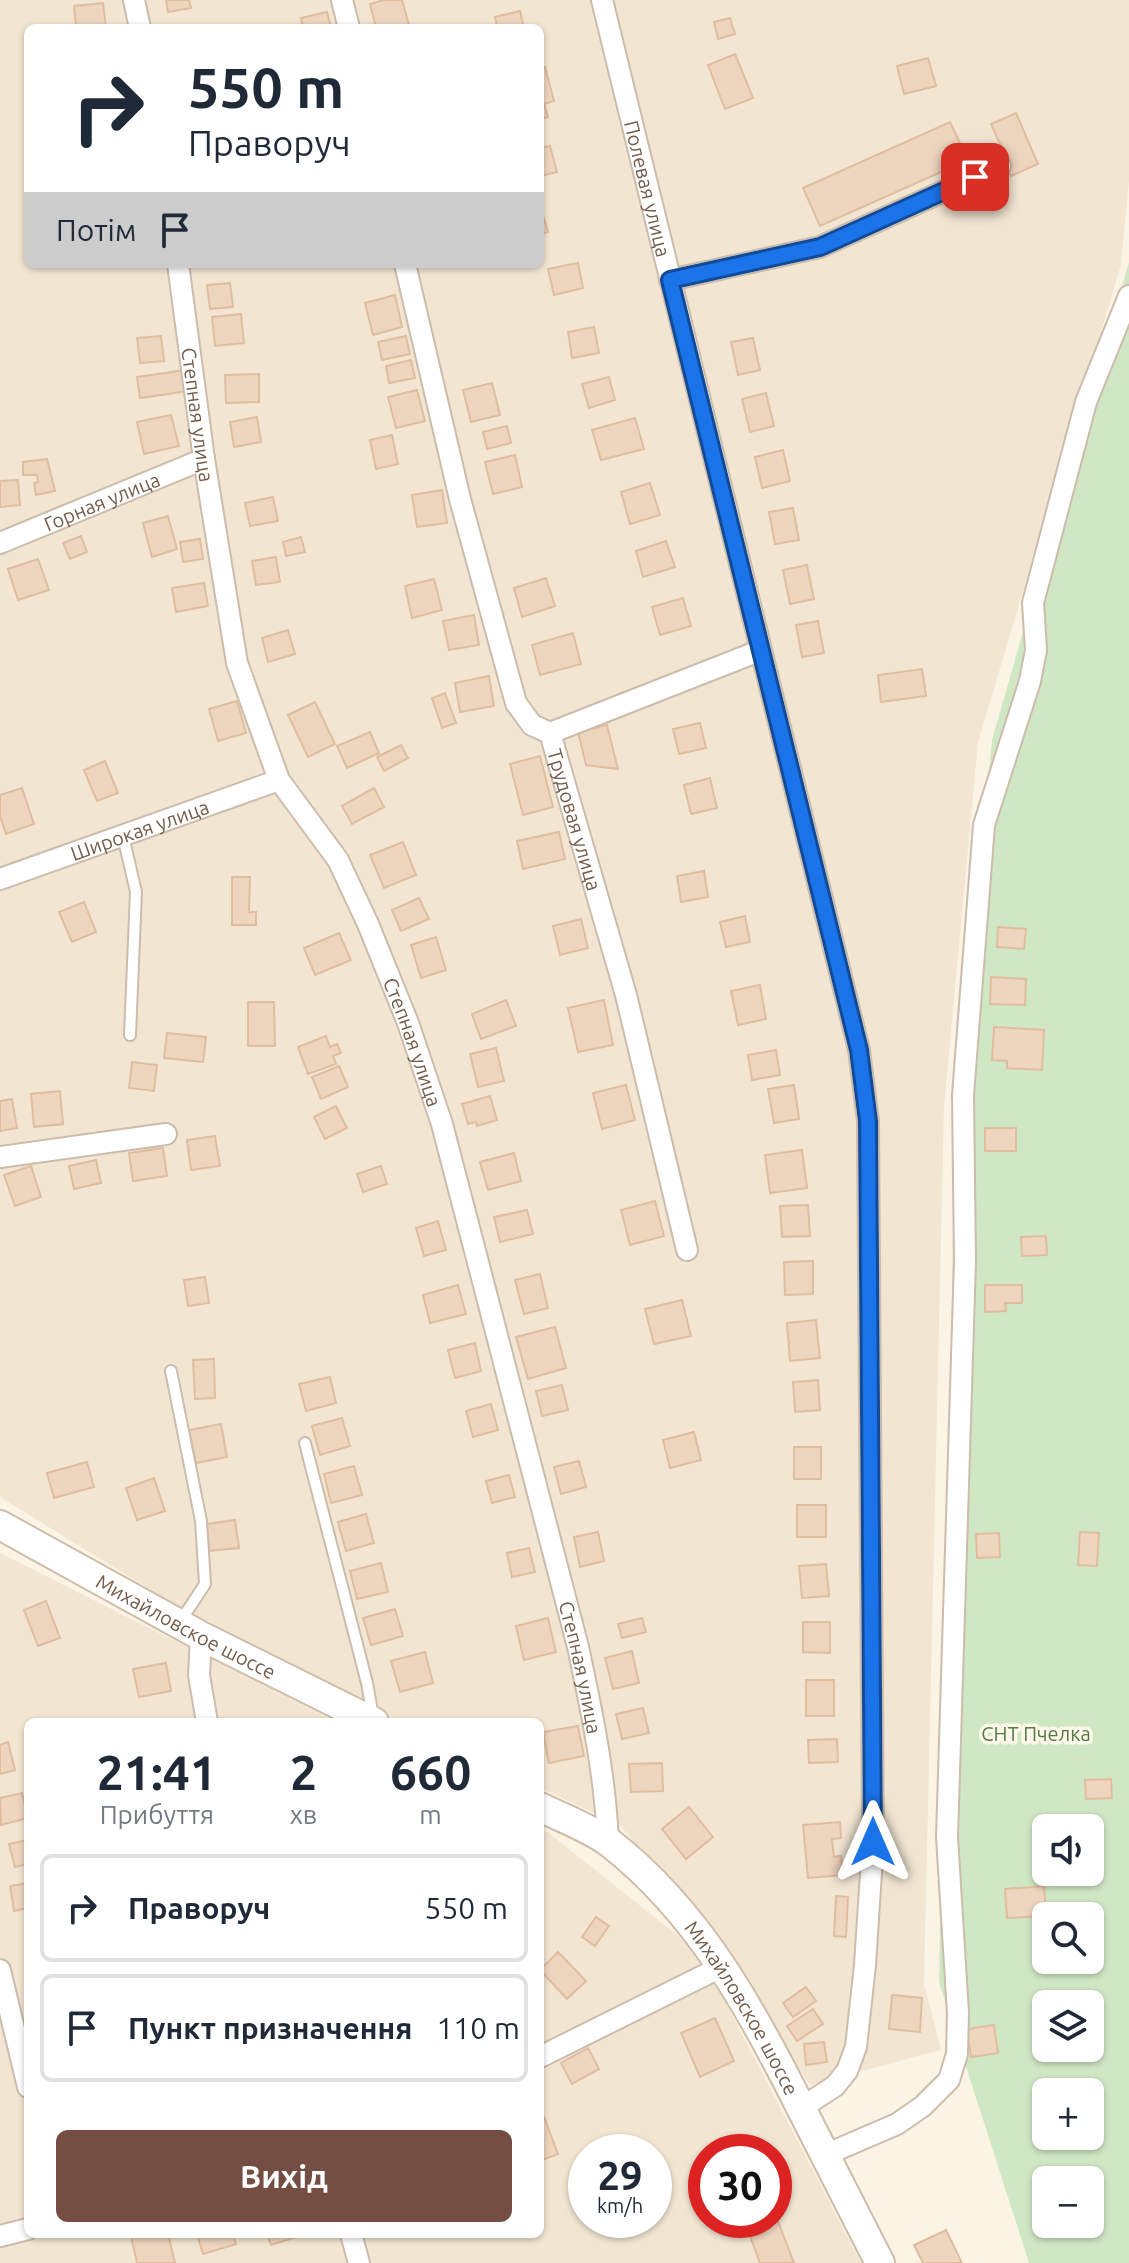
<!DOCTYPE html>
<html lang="uk">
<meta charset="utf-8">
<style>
body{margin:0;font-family:Ubuntu,sans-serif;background:#f2f2f3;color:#1f2937;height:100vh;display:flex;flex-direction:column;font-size:30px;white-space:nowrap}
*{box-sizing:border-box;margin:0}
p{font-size:26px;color:#747a83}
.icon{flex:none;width:44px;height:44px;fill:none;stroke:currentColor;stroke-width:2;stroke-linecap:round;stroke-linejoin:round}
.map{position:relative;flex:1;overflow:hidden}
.drawer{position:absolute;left:24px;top:1718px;width:520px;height:520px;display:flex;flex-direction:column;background:#fff;border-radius:12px;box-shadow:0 2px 6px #0004}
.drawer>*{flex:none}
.hud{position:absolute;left:24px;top:24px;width:520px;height:244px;border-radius:12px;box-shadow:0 2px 6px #0004;background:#fff;color:#1f2937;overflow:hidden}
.controls{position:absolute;left:1032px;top:1814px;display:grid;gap:16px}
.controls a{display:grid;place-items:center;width:72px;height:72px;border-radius:12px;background:#fff;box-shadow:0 2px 6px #0004;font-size:40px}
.speed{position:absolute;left:568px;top:2134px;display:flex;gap:16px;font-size:40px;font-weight:700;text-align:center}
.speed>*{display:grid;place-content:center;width:104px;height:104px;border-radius:50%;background:#fff;box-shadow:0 2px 6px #0004;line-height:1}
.speed small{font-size:20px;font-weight:400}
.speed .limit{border:12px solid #d22;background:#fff;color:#111}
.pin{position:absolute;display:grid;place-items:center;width:68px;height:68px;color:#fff;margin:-34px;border-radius:16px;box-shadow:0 4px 12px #0006}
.me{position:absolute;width:88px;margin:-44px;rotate:0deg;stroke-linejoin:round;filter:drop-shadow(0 0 6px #0008)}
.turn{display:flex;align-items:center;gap:28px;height:168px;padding:0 32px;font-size:36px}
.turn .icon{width:104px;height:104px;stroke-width:2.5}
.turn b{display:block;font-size:56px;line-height:68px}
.then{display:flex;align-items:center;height:76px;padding:0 32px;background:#0003;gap:16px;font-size:30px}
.eta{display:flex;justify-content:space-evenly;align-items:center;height:136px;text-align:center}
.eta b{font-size:48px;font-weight:700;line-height:56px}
.button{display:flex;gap:16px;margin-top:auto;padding:16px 32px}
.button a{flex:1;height:92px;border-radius:12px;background:#744e43;color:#fff;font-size:32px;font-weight:700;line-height:92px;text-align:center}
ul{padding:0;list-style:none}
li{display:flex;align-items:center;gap:24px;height:108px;margin:0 16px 12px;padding:0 16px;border:4px solid #e0e1e3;border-radius:12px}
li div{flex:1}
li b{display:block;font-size:30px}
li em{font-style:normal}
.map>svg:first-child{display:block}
.residential{fill:#f2e6d3;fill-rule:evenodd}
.green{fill:#d0e7c4;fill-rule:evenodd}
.building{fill:#eed5be;stroke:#e0bd9f;stroke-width:2}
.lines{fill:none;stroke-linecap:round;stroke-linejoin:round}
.service-casing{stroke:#ccbcac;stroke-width:14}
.minor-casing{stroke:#ccbcac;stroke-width:24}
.secondary-casing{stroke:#cebda9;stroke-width:32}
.service{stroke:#fff;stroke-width:10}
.minor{stroke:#fff;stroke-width:20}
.secondary{stroke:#fff;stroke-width:28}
.route-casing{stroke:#114b97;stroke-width:20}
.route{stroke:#1a73e8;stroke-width:14}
.labels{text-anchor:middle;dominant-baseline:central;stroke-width:7;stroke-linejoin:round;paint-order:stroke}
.street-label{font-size:20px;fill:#725c4b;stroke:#fef8ea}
.park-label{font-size:20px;fill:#537c47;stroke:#fef8ea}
</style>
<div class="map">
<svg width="1129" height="2263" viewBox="0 0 1129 2263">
<rect width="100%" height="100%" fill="#fbf4e4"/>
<path class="residential" d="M0,0H1129V181L1121,265L978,742L944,1107L924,1983L941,2050L810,2085L730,1963L620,1825L540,1788V1722H400L162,1597L0,1497ZM28,28H540V264H28Z
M0,1553L336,1722H28V2234H540V1826L682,1939L716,1984L861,2263H0ZM586,2152H654V2220H586ZM706,2152H774V2220H706Z"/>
<path class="green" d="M1129,262V2263H1029L939,1982L955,1133L992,740ZM1046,1828H1090V1872H1046ZM1046,1916H1090V1960H1046ZM1046,2004H1090V2048H1046ZM1046,2092H1090V2136H1046ZM1046,2180H1090V2224H1046Z"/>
<path class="building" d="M166,0H189L191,8L168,12Z
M384,0H402L409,25L376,28L370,4Z
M103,3L106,28H76L74,6Z
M520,11L524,28H497L495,17Z
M327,12L331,28H303L301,18Z
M730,18L735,34L718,39L714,22Z
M735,54L753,98L725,109L708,65Z
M928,58L936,86L904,94L897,66Z
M545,67L554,101L544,104L548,117L540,119V68Z
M1016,113L1038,164L1011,176L1006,166L1009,164L991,124Z
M950,122L968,160L820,226L803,188Z
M550,146L557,172L540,176V148Z
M542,212L548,232L540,235V213Z
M578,263L583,288L554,295L548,269Z
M230,283L233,307L210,309L207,285Z
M395,295L402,327L373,335L365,303Z
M241,314L244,343L215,346L212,317Z
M594,327L599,353L572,358L568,332Z
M161,336L164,361L140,363L137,338Z
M406,336L410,354L382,360L378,342Z
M753,338L760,370L738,375L731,342Z
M411,360L415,378L389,383L386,366Z
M186,370L189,391L140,398L137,377Z
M259,374V402L226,403L225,375Z
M609,377L615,400L589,408L582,384Z
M492,383L500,415L471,422L463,390Z
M417,390L425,421L396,428L388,397Z
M766,393L774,426L750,432L742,399Z
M171,415L179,446L144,454L137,422Z
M257,417L261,442L234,447L230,422Z
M635,418L644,449L601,460L592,430Z
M507,426L511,443L487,449L483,432Z
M392,435L398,464L376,469L370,440Z
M783,450L790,481L762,488L755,457Z
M515,455L522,487L493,494L485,462Z
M47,459L55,491L36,495L34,483L38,482L37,475H23V462Z
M18,480L20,505L0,507V481Z
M650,483L660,515L630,524L621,492Z
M442,490L447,523L417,527L412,495Z
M273,497L278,521L250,526L245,503Z
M793,508L799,540L775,544L769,512Z
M168,516L177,549L152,557L143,523Z
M81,536L87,552L70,559L63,543Z
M301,537L305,552L286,556L283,542Z
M200,539L203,559L183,562L180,542Z
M666,541L675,567L643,577L636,551Z
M276,557L280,582L256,585L252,561Z
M38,559L49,590L18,600L8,569Z
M807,565L814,599L790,604L783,570Z
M546,578L555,606L522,617L514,588Z
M434,579L442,610L412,618L405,586Z
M204,583L208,606L176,612L172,588Z
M683,598L691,626L660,635L652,607Z
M474,615L479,645L449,650L443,621Z
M818,621L824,653L802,657L796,625Z
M288,630L295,654L268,662L262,638Z
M573,633L581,664L540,675L532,645Z
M922,669L926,696L881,702L878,675Z
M489,676L494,706L460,712L455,683Z
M445,693L456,723L442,728L432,698Z
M237,701L246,733L218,741L209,709Z
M315,702L335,744L308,757L288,715Z
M700,723L706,748L679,754L673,729Z
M607,725L618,769L586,765L578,732Z
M370,732L379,753L347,768L337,746Z
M401,745L408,758L384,771L377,757Z
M540,756L553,807L523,815L510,764Z
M105,761L118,793L97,801L84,770Z
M710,778L717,808L691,814L684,785Z
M22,788L34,824L6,834L0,816V795Z
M374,788L384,807L352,824L342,806Z
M559,832L565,859L523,869L517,841Z
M403,842L416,875L384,888L370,855Z
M704,871L708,897L681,902L677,876Z
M232,877H250L249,912H256V925H232Z
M419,898L429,919L401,931L392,910Z
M84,902L96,932L72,942L59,912Z
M745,916L750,942L726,947L720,922Z
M581,919L588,948L560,955L553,926Z
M998,927L1026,929L1024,949L997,947Z
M339,933L351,960L315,975L304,948Z
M436,937L446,970L421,978L411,945Z
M991,977L1026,979L1025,1005L990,1004Z
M760,985L766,1019L738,1025L731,991Z
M506,1000L516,1026L481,1039L472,1014Z
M604,1000L613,1045L578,1052L568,1008Z
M248,1002H274L275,1046H248Z
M994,1027L1044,1030L1042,1070L1007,1068V1061L992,1060Z
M167,1033L206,1037L203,1062L164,1058Z
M326,1036L330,1047L337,1044L341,1053L333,1056L336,1064L308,1074L298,1047Z
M496,1048L504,1081L478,1087L470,1054Z
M776,1050L780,1075L752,1080L748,1055Z
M132,1062L157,1065L154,1091L129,1088Z
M339,1066L348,1087L321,1099L312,1077Z
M626,1085L635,1120L602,1129L593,1093Z
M794,1085L799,1119L774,1123L768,1089Z
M60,1091L63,1124L34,1127L31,1094Z
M490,1096L497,1120L477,1126L476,1122L468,1124L462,1104Z
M12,1099L17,1128L0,1131V1101Z
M336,1106L347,1128L325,1139L314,1117Z
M985,1128H1016V1151H985Z
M215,1136L220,1166L191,1170L187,1140Z
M163,1148L167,1176L133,1181L129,1153Z
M802,1150L807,1188L770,1193L765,1155Z
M514,1153L521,1181L488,1190L480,1162Z
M96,1160L101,1183L74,1189L69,1166Z
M31,1166L41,1197L15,1206L4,1175Z
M381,1166L387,1184L363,1192L357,1174Z
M655,1201L664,1236L630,1245L621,1210Z
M808,1205L810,1236L782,1237L780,1206Z
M527,1210L533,1234L500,1242L494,1217Z
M438,1221L446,1250L424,1256L416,1228Z
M1046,1236L1047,1255L1022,1256L1021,1237Z
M813,1261V1294L785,1295L784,1262Z
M540,1274L548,1308L524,1314L515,1280Z
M205,1277L209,1303L188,1306L184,1280Z
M458,1285L466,1314L430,1323L423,1295Z
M985,1285H1022V1303H1005L1006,1311L985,1312Z
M682,1300L691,1336L654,1344L645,1309Z
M816,1320L820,1358L790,1361L787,1323Z
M555,1327L566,1368L528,1379L516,1337Z
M475,1343L481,1371L455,1378L448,1350Z
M214,1359L215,1398L195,1399L193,1360Z
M330,1377L336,1403L306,1411L299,1384Z
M818,1380L820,1410L795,1412L793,1382Z
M562,1385L568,1410L542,1416L536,1391Z
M491,1404L498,1430L473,1437L466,1411Z
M342,1418L350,1446L320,1455L312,1426Z
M221,1424L227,1457L196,1463L189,1430Z
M694,1432L701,1460L670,1468L663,1440Z
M794,1447H821V1479H794Z
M579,1461L586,1487L561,1494L554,1467Z
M87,1462L94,1487L54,1498L47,1473Z
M354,1466L362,1495L331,1503L324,1474Z
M509,1475L515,1497L492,1503L486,1481Z
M154,1478L165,1511L137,1520L126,1488Z
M797,1505H826V1537H797Z
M366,1514L374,1543L346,1551L338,1522Z
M235,1520L239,1548L209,1551L206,1524Z
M598,1532L604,1561L580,1567L574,1537Z
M1080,1532L1099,1533L1097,1566L1078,1565Z
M999,1533L1000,1557L977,1558L976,1534Z
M529,1548L535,1572L512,1577L507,1553Z
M381,1563L388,1592L357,1599L350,1571Z
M826,1564L829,1596L802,1598L799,1566Z
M46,1601L60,1638L38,1646L24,1610Z
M395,1609L403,1636L371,1645L363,1618Z
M548,1618L556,1652L524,1660L516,1626Z
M642,1618L646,1632L622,1638L618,1624Z
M803,1622H830V1653L803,1652Z
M632,1651L639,1683L613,1689L605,1658Z
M425,1652L433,1683L400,1692L391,1661Z
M166,1663L171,1691L139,1697L133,1669Z
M806,1680H834V1716H806Z
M643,1708L649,1733L622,1739L616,1714Z
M578,1726L584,1756L549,1763L543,1732Z
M837,1739L838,1762L809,1763L808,1740Z
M8,1742L15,1770L0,1774V1745Z
M662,1763L663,1791L631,1792L629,1764Z
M1111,1779L1112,1798L1086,1799L1085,1780Z
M22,1793L28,1818L1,1825L0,1798Z
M689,1807L713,1837L686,1859L662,1829Z
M840,1822L841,1838L832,1839L834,1857L841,1856L843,1875L808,1878L803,1825Z
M28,1840V1864L15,1867L9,1844Z
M28,1883V1908L14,1911L10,1886Z
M1044,1886L1046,1916L1007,1918L1005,1889Z
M836,1896L848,1897L846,1937L834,1936Z
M596,1917L609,1926L595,1946L582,1937Z
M558,1952L586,1981L567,1999L540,1970Z
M806,1987L816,2001L793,2017L783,2003Z
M892,1995L922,1998L920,2032L889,2029Z
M813,2009L823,2024L797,2041L787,2026Z
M715,2018L734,2061L700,2077L681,2033Z
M994,2025L998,2053L971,2057L967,2029Z
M824,2042L827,2062L806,2065L804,2044Z
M588,2048L599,2069L572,2084L561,2063Z
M544,2117L558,2154L540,2161V2119Z
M774,2211L794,2263H760L744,2220H774Z
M946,2230L962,2263H923L914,2245Z
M138,2234H168L175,2263H137L131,2236Z
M197,2234H233L236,2244L203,2254Z
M267,2234H306L271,2245Z"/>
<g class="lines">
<defs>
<path id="service" d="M123,836L136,892L130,1035
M171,1371L201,1521L205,1584L180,1622
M305,1443L367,1683L373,1717"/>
<g id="minor">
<path d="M134,0L140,28"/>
<path d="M342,0L349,28"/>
<path id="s1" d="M602,0L859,1050L868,1121L873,1842L865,1965L856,2047L847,2071L835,2086L801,2108"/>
<path id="s2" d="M178,264L204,459L237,663L279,780L338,860L368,924L408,1023L442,1124L578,1647C592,1712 605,1775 608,1841"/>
<path id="s3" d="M405,264L460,499L516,703L532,725L550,733L626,995L687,1250"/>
<path d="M670,280L820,247L1000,166"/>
<path id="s4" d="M0,543L204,459"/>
<path d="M550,733L759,651"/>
<path id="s5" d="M0,879L279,780"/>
<path d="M0,1157L166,1134"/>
<path d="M201,1636L199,1675L207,1722"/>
<path d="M0,1970L28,2087"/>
<path d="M540,2057L723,1966"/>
<path d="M825,2155L897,2124L923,2106L949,2080L957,2054L958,2013L947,1837L965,1261L963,1095L984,825L1030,681L1036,650L1033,603L1086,402L1129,296"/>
<path d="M351,2234L359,2263"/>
<path d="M0,2236L28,2229"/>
</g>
<g id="secondary">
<path id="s6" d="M0,1525L201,1636L374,1722"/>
<path id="s7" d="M540,1807C562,1818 590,1828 610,1843C698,1912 751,2008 800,2106C827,2159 854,2211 880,2263"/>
</g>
</defs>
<use href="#service" class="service-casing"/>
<use href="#minor" class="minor-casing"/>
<use href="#secondary" class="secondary-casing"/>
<use href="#service" class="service"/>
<use href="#minor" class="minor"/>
<use href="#secondary" class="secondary"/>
</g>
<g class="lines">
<defs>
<path id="route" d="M873,1842L868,1121L859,1050L670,280L820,247L975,177"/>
</defs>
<use href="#route" class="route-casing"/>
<use href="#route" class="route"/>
</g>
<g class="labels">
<g class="street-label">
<text stroke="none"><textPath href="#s1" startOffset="194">Полевая улица</textPath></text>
<text stroke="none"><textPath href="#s2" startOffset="152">Степная улица</textPath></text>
<text stroke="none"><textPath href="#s4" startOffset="110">Горная улица</textPath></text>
<text stroke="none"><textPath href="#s3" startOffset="590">Трудовая улица</textPath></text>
<text stroke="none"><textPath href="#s5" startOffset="148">Широкая улица</textPath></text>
<text stroke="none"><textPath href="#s2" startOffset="824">Степная улица</textPath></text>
<text stroke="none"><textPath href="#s6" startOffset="212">Михайловское шоссе</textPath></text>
<text stroke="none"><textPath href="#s2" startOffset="1472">Степная улица</textPath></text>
<text stroke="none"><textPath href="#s7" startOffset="292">Михайловское шоссе</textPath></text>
</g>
<g class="park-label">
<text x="1036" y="1733">СНТ Пчелка</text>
</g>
</g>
</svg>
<div class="controls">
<a><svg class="icon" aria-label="sound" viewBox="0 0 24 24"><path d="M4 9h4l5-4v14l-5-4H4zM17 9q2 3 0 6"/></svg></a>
<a><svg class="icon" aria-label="search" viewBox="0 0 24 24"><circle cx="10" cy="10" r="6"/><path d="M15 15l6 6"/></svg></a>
<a><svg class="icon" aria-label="layers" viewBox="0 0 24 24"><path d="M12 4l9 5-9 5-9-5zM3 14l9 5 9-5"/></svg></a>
<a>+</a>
<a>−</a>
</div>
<div class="speed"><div>29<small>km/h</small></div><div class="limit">30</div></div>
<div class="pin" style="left:975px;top:177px;background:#d93025"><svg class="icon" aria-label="arrive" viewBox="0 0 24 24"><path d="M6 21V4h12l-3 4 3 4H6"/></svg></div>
<svg class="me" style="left:873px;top:1842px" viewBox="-20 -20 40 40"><path d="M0-17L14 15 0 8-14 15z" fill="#1a73e8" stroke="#fff" stroke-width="4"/></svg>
<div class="hud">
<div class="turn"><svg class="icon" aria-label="right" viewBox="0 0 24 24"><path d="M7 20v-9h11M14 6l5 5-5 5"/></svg><div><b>550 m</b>Праворуч</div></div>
<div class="then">Потім<svg class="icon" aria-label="arrive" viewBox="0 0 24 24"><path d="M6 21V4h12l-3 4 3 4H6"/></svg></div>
</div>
<section class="drawer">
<div class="eta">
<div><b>21:41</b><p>Прибуття</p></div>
<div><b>2</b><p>хв</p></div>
<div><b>660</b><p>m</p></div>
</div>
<ul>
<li><svg class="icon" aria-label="right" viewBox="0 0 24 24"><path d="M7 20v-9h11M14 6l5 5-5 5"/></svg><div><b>Праворуч</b></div><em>550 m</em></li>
<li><svg class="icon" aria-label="arrive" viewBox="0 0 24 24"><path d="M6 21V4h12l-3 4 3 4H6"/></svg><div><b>Пункт призначення</b></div><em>110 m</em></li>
</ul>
<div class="button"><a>Вихід</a></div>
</section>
</div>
